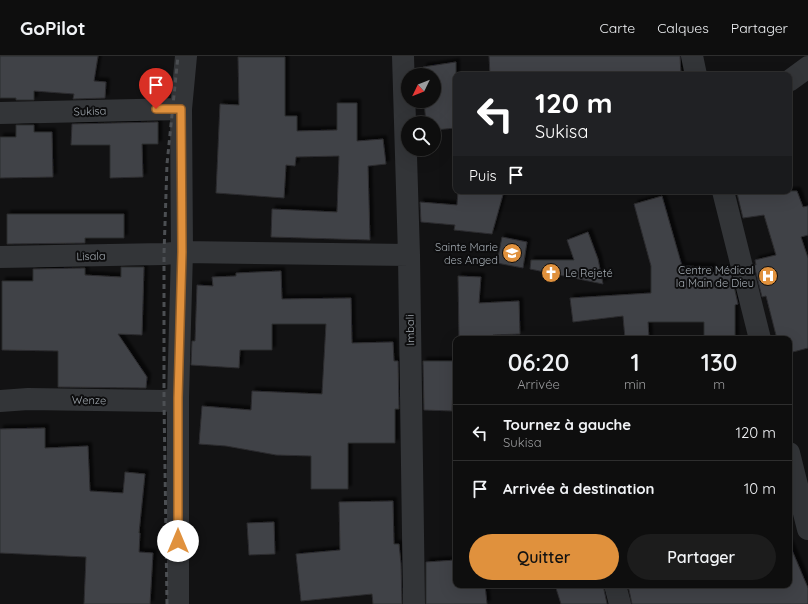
<!DOCTYPE html>
<html lang="fr">
<meta charset="utf-8">
<style>
body{margin:0;font-family:Quicksand,sans-serif;background:#1c1c1c;color:#f1f3f6;height:100vh;display:flex;flex-direction:column;font-size:15px;white-space:nowrap}
*{box-sizing:border-box;margin:0}
p{font-size:13px;color:#9b9c9e}
.icon{flex:none;width:22px;height:22px;fill:none;stroke:currentColor;stroke-width:2;stroke-linecap:round;stroke-linejoin:round}
.map{position:relative;flex:1;overflow:hidden}
.details{position:absolute;left:453px;top:280px;width:339px;height:252px;display:flex;flex-direction:column;background:#0e0e0e;border-radius:8px;box-shadow:0 4px 16px #0002,0 0 0 1px #2e2e2e}
.details>*{flex:none}
.top-card{position:absolute;left:453px;top:16px;width:339px;height:122px;border-radius:8px;box-shadow:0 4px 16px #0002,0 0 0 1px #2e2e2e;background:#202124;color:#fff;overflow:hidden}
.needle{width:26px;rotate:227deg}
.fabs{position:absolute;left:401px;top:12px;display:grid;gap:8px}
.fabs a{display:grid;place-items:center;width:40px;height:40px;border-radius:50%;background:#0e0e0e;box-shadow:0 4px 16px #0002,0 0 0 1px #2e2e2e;font-size:20px}
.pin{position:absolute;display:grid;place-items:center;width:34px;height:34px;color:#fff;margin:-41px -17px;border-radius:50% 50% 50% 0;rotate:-45deg;box-shadow:0 0 4px #0007}
.pin .icon{rotate:45deg}
.me{position:absolute;width:44px;margin:-22px;rotate:0deg;stroke-linejoin:round;filter:drop-shadow(0 0 3px #0008)}
.turn{display:flex;align-items:center;gap:14px;height:84px;padding:0 16px;font-size:18px}
.turn .icon{width:52px;height:52px;stroke-width:2.5}
.turn b{display:block;font-size:28px;line-height:34px}
.then{display:flex;align-items:center;height:38px;padding:0 16px;background:#0003;gap:8px;font-size:15px}
.eta{display:flex;justify-content:space-evenly;align-items:center;height:68px;text-align:center}
.eta b{font-size:24px;font-weight:600;line-height:28px}
.action{display:flex;gap:8px;margin-top:auto;padding:8px 16px}
.action a{flex:1;height:46px;border-radius:24px;background:#e0913d;color:#111;font-size:16px;font-weight:600;line-height:46px;text-align:center}
.action a+a{background:#1c1c1c;color:#f1f3f6}
ul{padding:0;list-style:none}
li{display:flex;align-items:center;gap:12px;height:56px;padding:0 16px;border-top:1px solid #2e2e2e}
li div{flex:1}
li b{display:block;font-size:15px}
li em{font-style:normal}
header{display:flex;align-items:center;gap:24px;box-sizing:border-box;height:56px;padding:0 20px;background:#0e0e0e;border-bottom:1px solid #2e2e2e}
header strong{font-size:19px}
nav{display:flex;gap:22px;margin-inline-start:auto;font-size:14px}
.map>svg:first-child{display:block}
.building{fill:#414246;stroke:#2c2c2f;filter:url(#shadow)}
.lines{fill:none;stroke-linecap:round;stroke-linejoin:round}
.minor{stroke:#333538;stroke-width:22}
.rail{stroke:#4c4f53;stroke-width:3;stroke-dasharray:5 4;stroke-linecap:butt}
.route-casing{stroke:#925e28;stroke-width:10}
.route{stroke:#e0913d;stroke-width:7}
.labels{text-anchor:middle;dominant-baseline:central;stroke-width:4;stroke-linejoin:round;paint-order:stroke}
.street-label{font-size:11px;fill:#a4abb2;stroke:#0d0d0e}
.poi-label{font-size:11px;fill:#a4abb2;stroke:#0d0d0e;text-anchor:end}
</style>
<header>
<strong>GoPilot</strong>
<nav><a>Carte</a><a>Calques</a><a>Partager</a></nav>
</header>
<div class="map">
<svg width="808" height="548" viewBox="0 0 808 548">
<defs>
<filter id="shadow"><feDropShadow dx="3.5" dy="-3.5" stdDeviation="1" flood-color="#0009"/></filter>
</defs>
<rect width="100%" height="100%" fill="#121213"/>
<path class="building" d="M0,0H98L94,25L106,26L105,42L73,43L74,38L34,35V44H16V42H0Z
M489,0H680L681,19H490Z
M238,1H285V60H297V75L337,74V47H357V85L383,83L386,108L368,110L370,184L271,181L272,153L337,156L339,100L296,101L295,110L286,109L284,142L216,137L220,48L239,49Z
M456,6V72L434,74V67H426L424,45H434V19H425L423,11Z
M158,66V88H142L143,121L110,122V89H71L72,68Z
M16,69H34V76H52L53,121L0,122V81H16Z
M458,135H504L492,178L454,174L455,169L421,166L420,146L457,149Z
M749,135H797L803,151L808,150V179L801,181L808,202V292L789,297V283H777L766,240L762,241L754,209H756L755,204L776,199L764,159L743,162L737,137Z
M662,140L682,210L712,211V217L730,213L738,248L735,249V283H704V266H648L649,283H625L623,260L573,266L570,242L651,237V210L634,148Z
M7,158H124V182H85V187L7,188Z
M588,176L598,203L603,228L530,213L531,204H574L567,184Z
M502,181L527,186L523,212L497,207Z
M121,211H144L142,279L118,278L147,321L146,332L58,331V295L2,294V225H33V213L85,212V219L121,221Z
M281,215L282,243L351,242L352,287L393,286L394,305H398L399,353H395V387H348V433H311V400L276,399L226,390L199,388L202,350L251,354L252,335L322,338L326,268H272V294H240L239,312L191,309L192,285H195L197,229L213,230L212,221L236,220V217Z
M458,220L481,221L479,247L519,245L520,278L493,279V283H459Z
M423,305H456V328H453L452,355L424,354Z
M45,372V392L88,390L90,435L123,437L125,416L145,418L139,477H140L139,496L153,497L150,548H84L86,501L0,497V373Z
M393,445L394,488H399L401,508L402,548H373L372,538L301,545L296,498L340,494L339,446Z
M274,466L275,498L249,499L247,467Z
M789,487L808,532V548H632L628,529H789Z
M456,504V529H485L487,548H426V506Z
M555,529H603L607,548H561Z"/>
<g class="lines">
<path class="minor" d="M403,0L409,199L414,548
M692,0L696,19
M789,25L808,11
M0,57L181,53
M723,135L760,283
M0,201L164,198L182,196L409,199
M0,345L28,343L164,345L178,342
M789,397L808,473
M615,529L620,548
M178,548V342L182,196L181,53L186,0"/>
<path class="rail" d="M167,548L164,345V198L167,108L178,0"/>
</g>
<g class="lines">
<defs>
<path id="route" d="M156,53H181L182,196L178,342V485"/>
</defs>
<use href="#route" class="route-casing"/>
<use href="#route" class="route"/>
</g>
<defs>
<symbol id="school-disc" viewBox="-11 -11 22 22"><circle r="9.5" fill="#e0913d" stroke="#0d0d0e"/><path d="M0-5L7-2L0 1L-7-2ZM-4 1L0 2.5L4 1V4Q0 6-4 4Z" fill="#fff"/></symbol>
<symbol id="church-disc" viewBox="-11 -11 22 22"><circle r="9.5" fill="#e0913d" stroke="#0d0d0e"/><path d="M-1.2-6h2.4v3.5h3.3v2.4h-3.3V6h-2.4V-.1h-3.3v-2.4h3.3Z" fill="#fff"/></symbol>
<symbol id="hospital-disc" viewBox="-11 -11 22 22"><circle r="9.5" fill="#e0913d" stroke="#0d0d0e"/><path d="M-5-5h3v3.5h4V-5h3V5h-3V1.5h-4V5h-3Z" fill="#fff"/></symbol>
</defs>
<g fill-rule="evenodd">
<use href="#school-disc" x="501" y="186" width="22" height="22"/>
<use href="#church-disc" x="540" y="206" width="22" height="22"/>
<use href="#hospital-disc" x="757" y="209" width="22" height="22"/>
</g>
<g class="labels">
<g class="street-label">
<text transform="translate(90 55) rotate(-2)">Sukisa</text>
<text transform="translate(91 200) rotate(-1)">Lisala</text>
<text transform="translate(410 274) rotate(-91)">Imbali</text>
<text transform="translate(89 344) rotate(1)">Wenze</text>
</g>
<g class="poi-label">
<text x="498" y="191">Sainte Marie<tspan x="498" dy="13">des Anged</tspan></text>
<text x="754" y="214">Centre Médical<tspan x="754" dy="13">la Main de Dieu</tspan></text>
<text x="565" y="217" text-anchor="start">Le Rejeté</text>
</g>
</g>
</svg>
<div class="fabs">
<a><svg class="needle" viewBox="-14 -14 28 28"><path d="M0-13l5 13h-10z" fill="#e53935"/><path d="M0 13l5-13h-10z" fill="#9b9c9e"/></svg></a>
<a><svg class="icon" aria-label="search" viewBox="0 0 24 24"><circle cx="10" cy="10" r="6"/><path d="M15 15l6 6"/></svg></a>
</div>
<div class="pin" style="left:156px;top:53px;background:#d93025"><svg class="icon" aria-label="arrive" viewBox="0 0 24 24"><path d="M6 21V4h12l-3 4 3 4H6"/></svg></div>
<svg class="me" style="left:178px;top:485px" viewBox="-20 -20 40 40"><circle r="19" fill="#fff"/><path d="M0-13L10 11 0 6-10 11z" fill="#e0913d"/></svg>
<div class="top-card">
<div class="turn"><svg class="icon" aria-label="left" viewBox="0 0 24 24"><path d="M17 20v-9H6M10 6l-5 5 5 5"/></svg><div><b>120 m</b>Sukisa</div></div>
<div class="then">Puis<svg class="icon" aria-label="arrive" viewBox="0 0 24 24"><path d="M6 21V4h12l-3 4 3 4H6"/></svg></div>
</div>
<section class="details">
<div class="eta">
<div><b>06:20</b><p>Arrivée</p></div>
<div><b>1</b><p>min</p></div>
<div><b>130</b><p>m</p></div>
</div>
<ul>
<li><svg class="icon" aria-label="left" viewBox="0 0 24 24"><path d="M17 20v-9H6M10 6l-5 5 5 5"/></svg><div><b>Tournez à gauche</b><p>Sukisa</p></div><em>120 m</em></li>
<li><svg class="icon" aria-label="arrive" viewBox="0 0 24 24"><path d="M6 21V4h12l-3 4 3 4H6"/></svg><div><b>Arrivée à destination</b></div><em>10 m</em></li>
</ul>
<div class="action"><a>Quitter</a><a>Partager</a></div>
</section>
</div>
